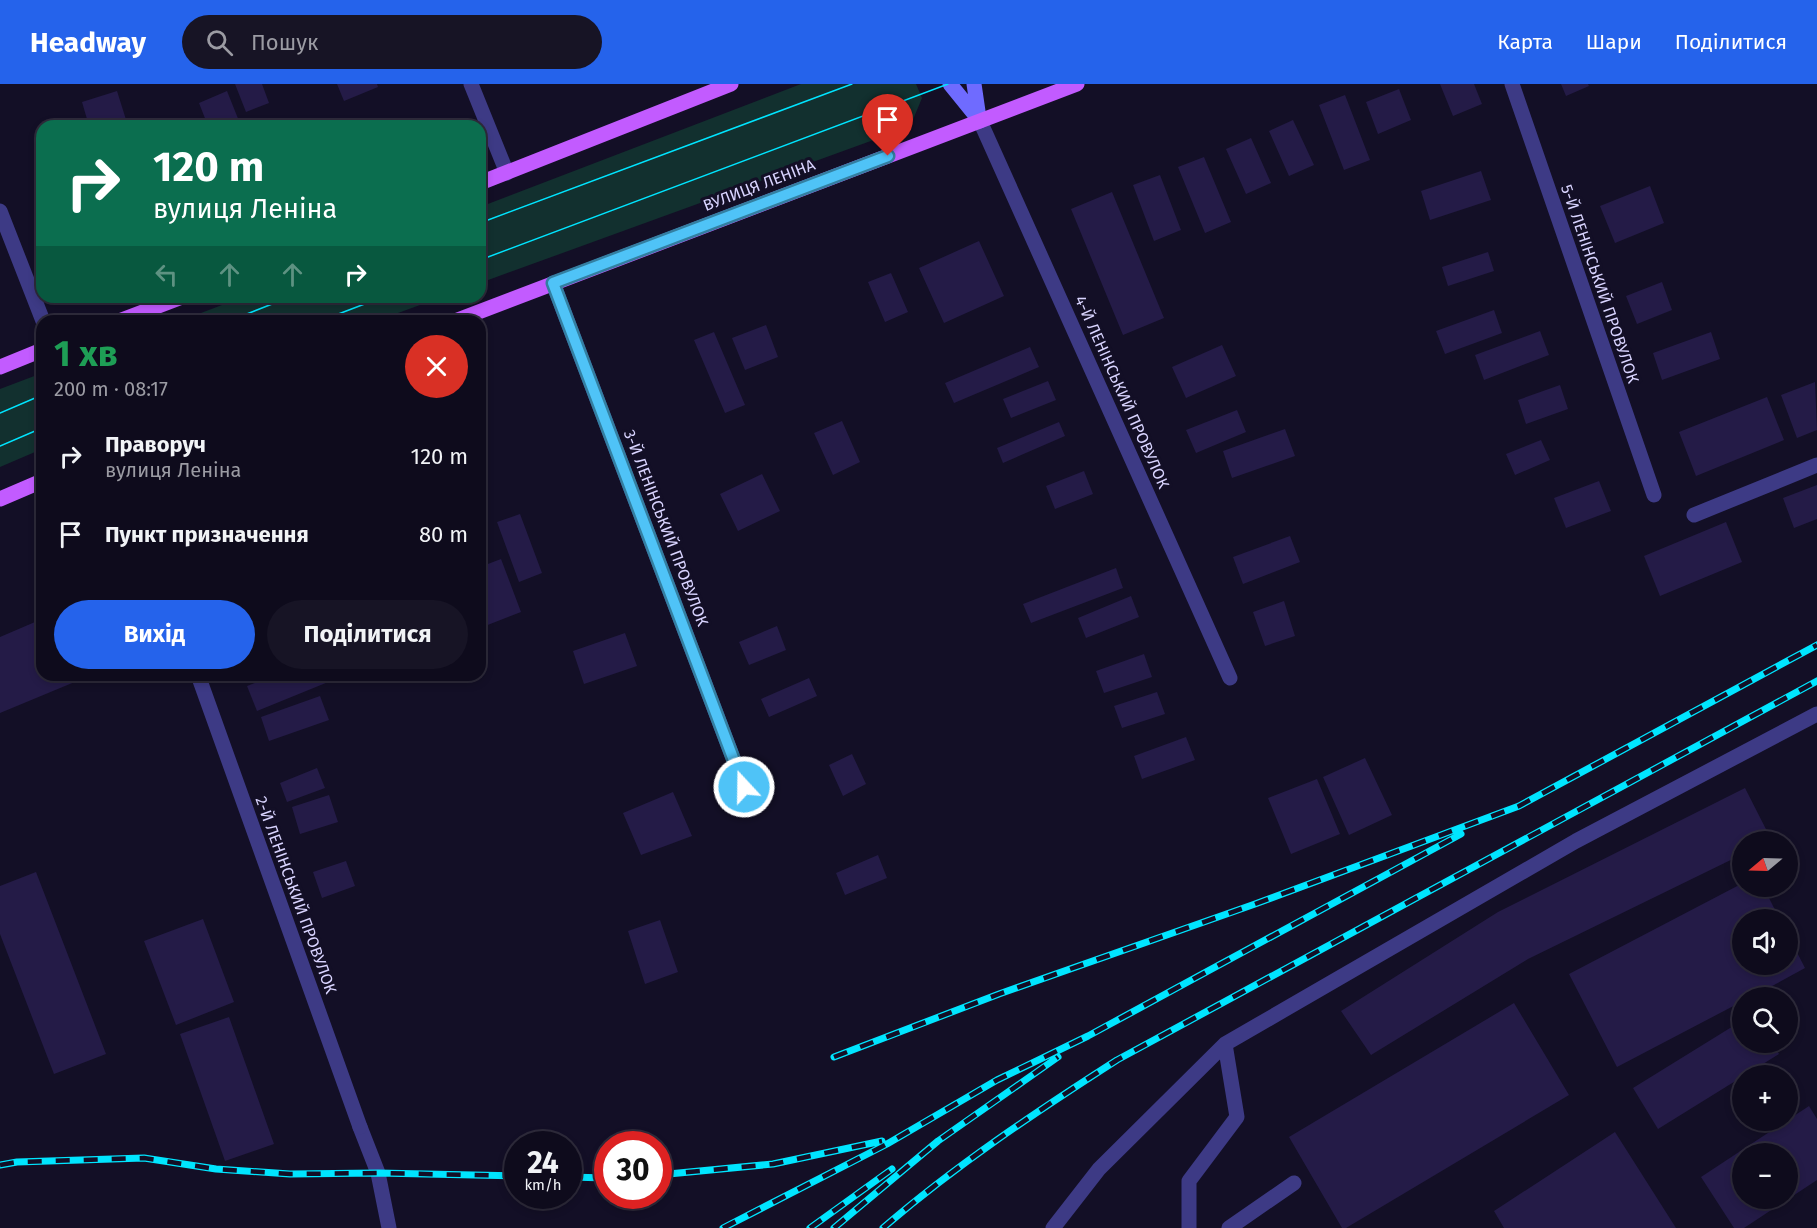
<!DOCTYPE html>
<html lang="uk">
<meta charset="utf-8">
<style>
body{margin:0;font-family:"Fira Sans",sans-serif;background:#171425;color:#f1f3f6;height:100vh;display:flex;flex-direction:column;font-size:22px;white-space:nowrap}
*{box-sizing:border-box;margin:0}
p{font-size:20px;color:#9b9ba3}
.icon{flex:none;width:33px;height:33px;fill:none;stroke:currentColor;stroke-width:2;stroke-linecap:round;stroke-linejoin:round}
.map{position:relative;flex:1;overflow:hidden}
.side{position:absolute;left:36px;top:231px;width:450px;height:366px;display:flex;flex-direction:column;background:#0e0b1c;border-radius:18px;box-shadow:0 3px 9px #0003,0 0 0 2px #2e2b3b}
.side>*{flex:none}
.banner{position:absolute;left:36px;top:36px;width:450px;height:183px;border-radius:18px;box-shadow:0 3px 9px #0003,0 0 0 2px #2e2b3b;background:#0b6e4f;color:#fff;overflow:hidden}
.needle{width:39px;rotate:251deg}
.tools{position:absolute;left:1732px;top:747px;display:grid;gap:12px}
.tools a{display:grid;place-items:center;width:66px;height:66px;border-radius:50%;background:#0e0b1c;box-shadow:0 3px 9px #0003,0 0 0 2px #2e2b3b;font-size:30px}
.speed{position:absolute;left:504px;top:1047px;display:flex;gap:12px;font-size:30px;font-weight:700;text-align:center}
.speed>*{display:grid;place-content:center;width:78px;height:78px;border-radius:50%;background:#0e0b1c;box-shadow:0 3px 9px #0003,0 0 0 2px #2e2b3b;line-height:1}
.speed small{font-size:15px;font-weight:400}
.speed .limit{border:9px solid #d22;background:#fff;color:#111}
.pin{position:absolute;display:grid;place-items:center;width:51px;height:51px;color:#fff;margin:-62px -26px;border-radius:50% 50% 50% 0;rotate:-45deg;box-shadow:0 0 6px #0007}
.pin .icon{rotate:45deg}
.me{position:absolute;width:66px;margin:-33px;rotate:339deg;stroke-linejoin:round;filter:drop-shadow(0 0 4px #0008)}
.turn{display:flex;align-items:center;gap:21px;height:126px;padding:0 18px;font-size:27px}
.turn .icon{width:78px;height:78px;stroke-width:2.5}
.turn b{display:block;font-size:42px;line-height:51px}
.lanes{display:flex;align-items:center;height:57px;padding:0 18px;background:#0003;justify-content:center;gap:30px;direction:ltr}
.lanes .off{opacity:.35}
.round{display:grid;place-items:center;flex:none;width:63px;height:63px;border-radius:32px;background:#171425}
.head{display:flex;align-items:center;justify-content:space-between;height:102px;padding:0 18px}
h1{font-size:36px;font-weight:700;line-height:45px;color:#1e9e55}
.cta{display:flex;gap:12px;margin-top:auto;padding:12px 18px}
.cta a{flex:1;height:69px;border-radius:36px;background:#2563eb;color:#fff;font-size:24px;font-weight:700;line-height:69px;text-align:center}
.cta a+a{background:#171425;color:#f1f3f6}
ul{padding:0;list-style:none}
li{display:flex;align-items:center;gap:18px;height:78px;padding:0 18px}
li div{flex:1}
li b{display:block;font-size:22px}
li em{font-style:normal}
header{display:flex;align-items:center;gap:36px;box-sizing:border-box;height:84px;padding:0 30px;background:#2563eb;color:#fff}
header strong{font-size:28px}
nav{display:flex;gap:33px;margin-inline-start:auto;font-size:21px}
.search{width:420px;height:54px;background:#171425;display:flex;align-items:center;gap:15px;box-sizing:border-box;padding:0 21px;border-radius:33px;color:#9b9ba3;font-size:22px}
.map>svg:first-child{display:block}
.green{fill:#12302f}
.building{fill:#241b47;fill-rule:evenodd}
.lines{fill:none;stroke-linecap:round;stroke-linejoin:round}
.lane{stroke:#3d3a85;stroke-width:15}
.street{stroke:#3d3a85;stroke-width:15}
.secondary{stroke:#6f6bff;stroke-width:15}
.primary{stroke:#c25bff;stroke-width:15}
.tram{stroke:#00e5ff;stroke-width:1.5}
.rail-casing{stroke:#00e5ff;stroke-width:7}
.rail{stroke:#130f26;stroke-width:4.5;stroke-dasharray:14;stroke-linecap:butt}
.route-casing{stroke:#337fa1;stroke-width:15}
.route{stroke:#4fc3f7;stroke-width:10}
.labels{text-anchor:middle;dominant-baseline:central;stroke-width:6;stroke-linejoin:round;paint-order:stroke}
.street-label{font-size:16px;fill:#d9d4ff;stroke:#130f26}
</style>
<header>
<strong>Headway</strong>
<div class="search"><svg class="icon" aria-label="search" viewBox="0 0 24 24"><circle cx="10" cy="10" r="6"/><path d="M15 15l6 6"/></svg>Пошук</div>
<nav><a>Карта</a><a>Шари</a><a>Поділитися</a></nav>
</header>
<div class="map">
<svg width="1817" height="1144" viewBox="0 0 1817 1144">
<rect width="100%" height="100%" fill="#130f26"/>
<path class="green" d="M801,0H916L922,14L912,38L890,50L480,199V123Z
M243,213H442L376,237H180Z
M37,291L42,292V365L0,383V305Z"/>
<path class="building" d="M235,0H262L269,19L246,28Z
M337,0H377L378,3L344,17Z
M1440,0H1474L1482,20L1453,32Z
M1561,0H1588L1589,2L1566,12Z
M1399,5L1411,36L1378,50L1366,18Z
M117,7L128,42H89L82,18Z
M227,7L241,42H208L199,19Z
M1345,11L1370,76L1344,86L1319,21Z
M1293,36L1314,81L1289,92L1269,47Z
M1251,54L1271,99L1246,110L1226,65Z
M1204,73L1231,138L1205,149L1178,83Z
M1481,87L1491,116L1430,136L1421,107Z
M1160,91L1181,146L1154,157L1133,101Z
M1650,102L1664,139L1615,159L1600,122Z
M1112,108L1164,234L1123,251L1071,125Z
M979,157L1004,212L944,239L919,184Z
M1488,168L1494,187L1448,202L1442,183Z
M891,189L908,228L885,238L868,198Z
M1662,198L1672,226L1637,240L1626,212Z
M1494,226L1502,249L1445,270L1436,247Z
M766,241L778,273L745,286L732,254Z
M1540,247L1549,271L1484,296L1475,271Z
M714,248L745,321L725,329L694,256Z
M1711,248L1720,275L1662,296L1653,269Z
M1222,261L1236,292L1186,314L1172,283Z
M1030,263L1039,283L954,319L945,299Z
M1048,297L1056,316L1011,334L1003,315Z
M1815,298L1817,346L1797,354L1781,311Z
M1560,301L1568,325L1526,340L1518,316Z
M1767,313L1784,356L1696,392L1679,348Z
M1237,326L1246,348L1196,369L1186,346Z
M842,337L860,378L833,391L814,349Z
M1059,338L1065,352L1003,379L997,364Z
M1285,345L1295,372L1232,394L1223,367Z
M1541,356L1550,376L1515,391L1506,370Z
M1084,387L1093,410L1055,425L1046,402Z
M762,390L780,427L738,447L720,410Z
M1599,397L1611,427L1566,444L1554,414Z
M1817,401V435L1794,444L1783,414Z
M520,430L542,489L519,498L497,438Z
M1726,438L1742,478L1660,512L1644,472Z
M1290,452L1300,478L1243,500L1233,473Z
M501,475L521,528L480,544V483Z
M1116,484L1123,504L1031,539L1023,520Z
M1131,512L1139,533L1086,554L1078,534Z
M1284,517L1295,552L1265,562L1253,528Z
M42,535V591H74L77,597L0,629V553Z
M777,542L786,566L749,581L739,558Z
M625,549L637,582L584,600L573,567Z
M1144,570L1152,593L1104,609L1096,587Z
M276,591H337L338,594L257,627L247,602Z
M809,594L817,612L769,633L761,615Z
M1157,608L1165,630L1122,644L1114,622Z
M320,612L329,636L269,657L261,633Z
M1186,653L1195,676L1142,695L1134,672Z
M852,670L866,700L843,712L829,681Z
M1365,674L1392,731L1349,751L1323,693Z
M317,684L325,704L287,718L280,699Z
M1317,695L1340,750L1291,770L1268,714Z
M1745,704L1772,757L1743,758V770L1528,875L1371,971L1341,927L1498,828Z
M673,708L692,752L641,771L623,729Z
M329,711L338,738L300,750L292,723Z
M878,771L887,794L845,811L836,789Z
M346,777L355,802L322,814L313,788Z
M36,788L106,970L54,990L0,850V802Z
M1743,799V802H1763L1780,836H1743V880H1788V851L1805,884L1750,914H1743V917L1617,983L1569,890Z
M203,835L234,918L176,941L144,857Z
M660,836L678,888L645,900L628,847Z
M1514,919L1569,1011L1346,1144H1342L1289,1053Z
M229,933L274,1060L225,1077L180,950Z
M1743,936V958H1772L1779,970L1658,1045L1633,1004Z
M1809,1022L1817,1035V1096L1744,1144H1734L1701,1093ZM1743,1070H1788V1114H1743Z
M1615,1048L1676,1144H1504L1494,1127Z"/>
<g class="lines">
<path class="lane" d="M360,1043L378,1089L389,1144"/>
<path class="street" d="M471,0L507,89
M1512,0L1654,411
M980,37L1230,594
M0,127L43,237
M553,199L744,703
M1694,431L1817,381
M198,591L360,1043
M1053,1144L1099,1085L1225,960L1576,757L1817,630
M1189,1144V1097L1237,1033L1225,960
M1229,1144L1294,1099"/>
<path class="secondary" d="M950,0L980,37
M974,0L979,34"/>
<path class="primary" d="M480,99L731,0
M119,237L182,213
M455,237L1077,0
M0,283L42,266
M0,415L42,397"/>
<path class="tram" d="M480,139L852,0
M480,176L948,0
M229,237L290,213
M320,237L383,213
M0,329L42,311
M0,362L42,344"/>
<defs>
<path id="rail" d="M834,973L999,910L1255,820L1519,722L1817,561
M0,1081L17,1078L144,1074L216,1085L290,1090L378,1089L518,1092
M658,1091L773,1080L882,1057
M568,1093L608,1094
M723,1144L887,1060L997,996L1088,952L1461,750
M810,1144L892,1085
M834,1144L938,1057L1058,973
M883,1144C956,1081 1036,1028 1117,976L1817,597"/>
</defs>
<use href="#rail" class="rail-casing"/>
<use href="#rail" class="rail"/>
</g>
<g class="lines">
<defs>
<path id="route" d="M744,703L553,199L888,72"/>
</defs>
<use href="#route" class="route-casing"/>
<use href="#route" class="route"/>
</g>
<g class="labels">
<g class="street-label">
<text transform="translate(759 101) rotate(-21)">ВУЛИЦЯ ЛЕНІНА</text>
<text transform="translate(1600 200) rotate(71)">5-Й ЛЕНІНСЬКИЙ ПРОВУЛОК</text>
<text transform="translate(1122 308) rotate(66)">4-Й ЛЕНІНСЬКИЙ ПРОВУЛОК</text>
<text transform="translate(666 444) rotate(69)">3-Й ЛЕНІНСЬКИЙ ПРОВУЛОК</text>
<text transform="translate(296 811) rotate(70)">2-Й ЛЕНІНСЬКИЙ ПРОВУЛОК</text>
</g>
</g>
</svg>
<div class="tools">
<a><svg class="needle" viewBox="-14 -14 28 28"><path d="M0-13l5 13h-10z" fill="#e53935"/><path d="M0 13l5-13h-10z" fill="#9b9ba3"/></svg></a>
<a><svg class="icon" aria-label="sound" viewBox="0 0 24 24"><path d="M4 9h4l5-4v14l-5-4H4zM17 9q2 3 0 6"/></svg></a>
<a><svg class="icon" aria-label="search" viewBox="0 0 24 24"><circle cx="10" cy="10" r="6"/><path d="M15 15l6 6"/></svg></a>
<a>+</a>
<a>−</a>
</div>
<div class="speed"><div>24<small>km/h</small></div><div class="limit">30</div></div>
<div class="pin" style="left:888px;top:72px;background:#d93025"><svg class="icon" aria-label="arrive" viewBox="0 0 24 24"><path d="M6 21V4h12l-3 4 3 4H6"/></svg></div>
<svg class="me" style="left:744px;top:703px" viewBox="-20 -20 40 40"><circle r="17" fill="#4fc3f7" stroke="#fff" stroke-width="3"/><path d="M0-11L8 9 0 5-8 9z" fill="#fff"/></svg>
<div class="banner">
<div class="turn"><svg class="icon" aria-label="right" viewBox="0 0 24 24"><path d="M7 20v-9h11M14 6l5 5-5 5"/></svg><div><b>120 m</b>вулиця Леніна</div></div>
<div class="lanes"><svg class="icon off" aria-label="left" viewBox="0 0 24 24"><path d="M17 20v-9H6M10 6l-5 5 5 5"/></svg><svg class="icon off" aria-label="ahead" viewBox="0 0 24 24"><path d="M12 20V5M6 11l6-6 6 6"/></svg><svg class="icon off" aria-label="ahead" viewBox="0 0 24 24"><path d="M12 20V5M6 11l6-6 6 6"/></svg><svg class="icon" aria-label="right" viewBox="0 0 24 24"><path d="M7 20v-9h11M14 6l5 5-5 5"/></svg></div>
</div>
<section class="side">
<div class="head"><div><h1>1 хв</h1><p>200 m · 08:17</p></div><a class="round" style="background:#d93025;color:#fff"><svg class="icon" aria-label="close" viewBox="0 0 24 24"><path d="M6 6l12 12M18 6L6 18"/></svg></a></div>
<ul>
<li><svg class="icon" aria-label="right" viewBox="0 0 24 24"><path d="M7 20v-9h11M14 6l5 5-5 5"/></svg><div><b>Праворуч</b><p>вулиця Леніна</p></div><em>120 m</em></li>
<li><svg class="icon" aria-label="arrive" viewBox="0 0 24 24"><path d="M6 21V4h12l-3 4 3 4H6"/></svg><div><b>Пункт призначення</b></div><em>80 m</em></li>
</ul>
<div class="cta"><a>Вихід</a><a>Поділитися</a></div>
</section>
</div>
